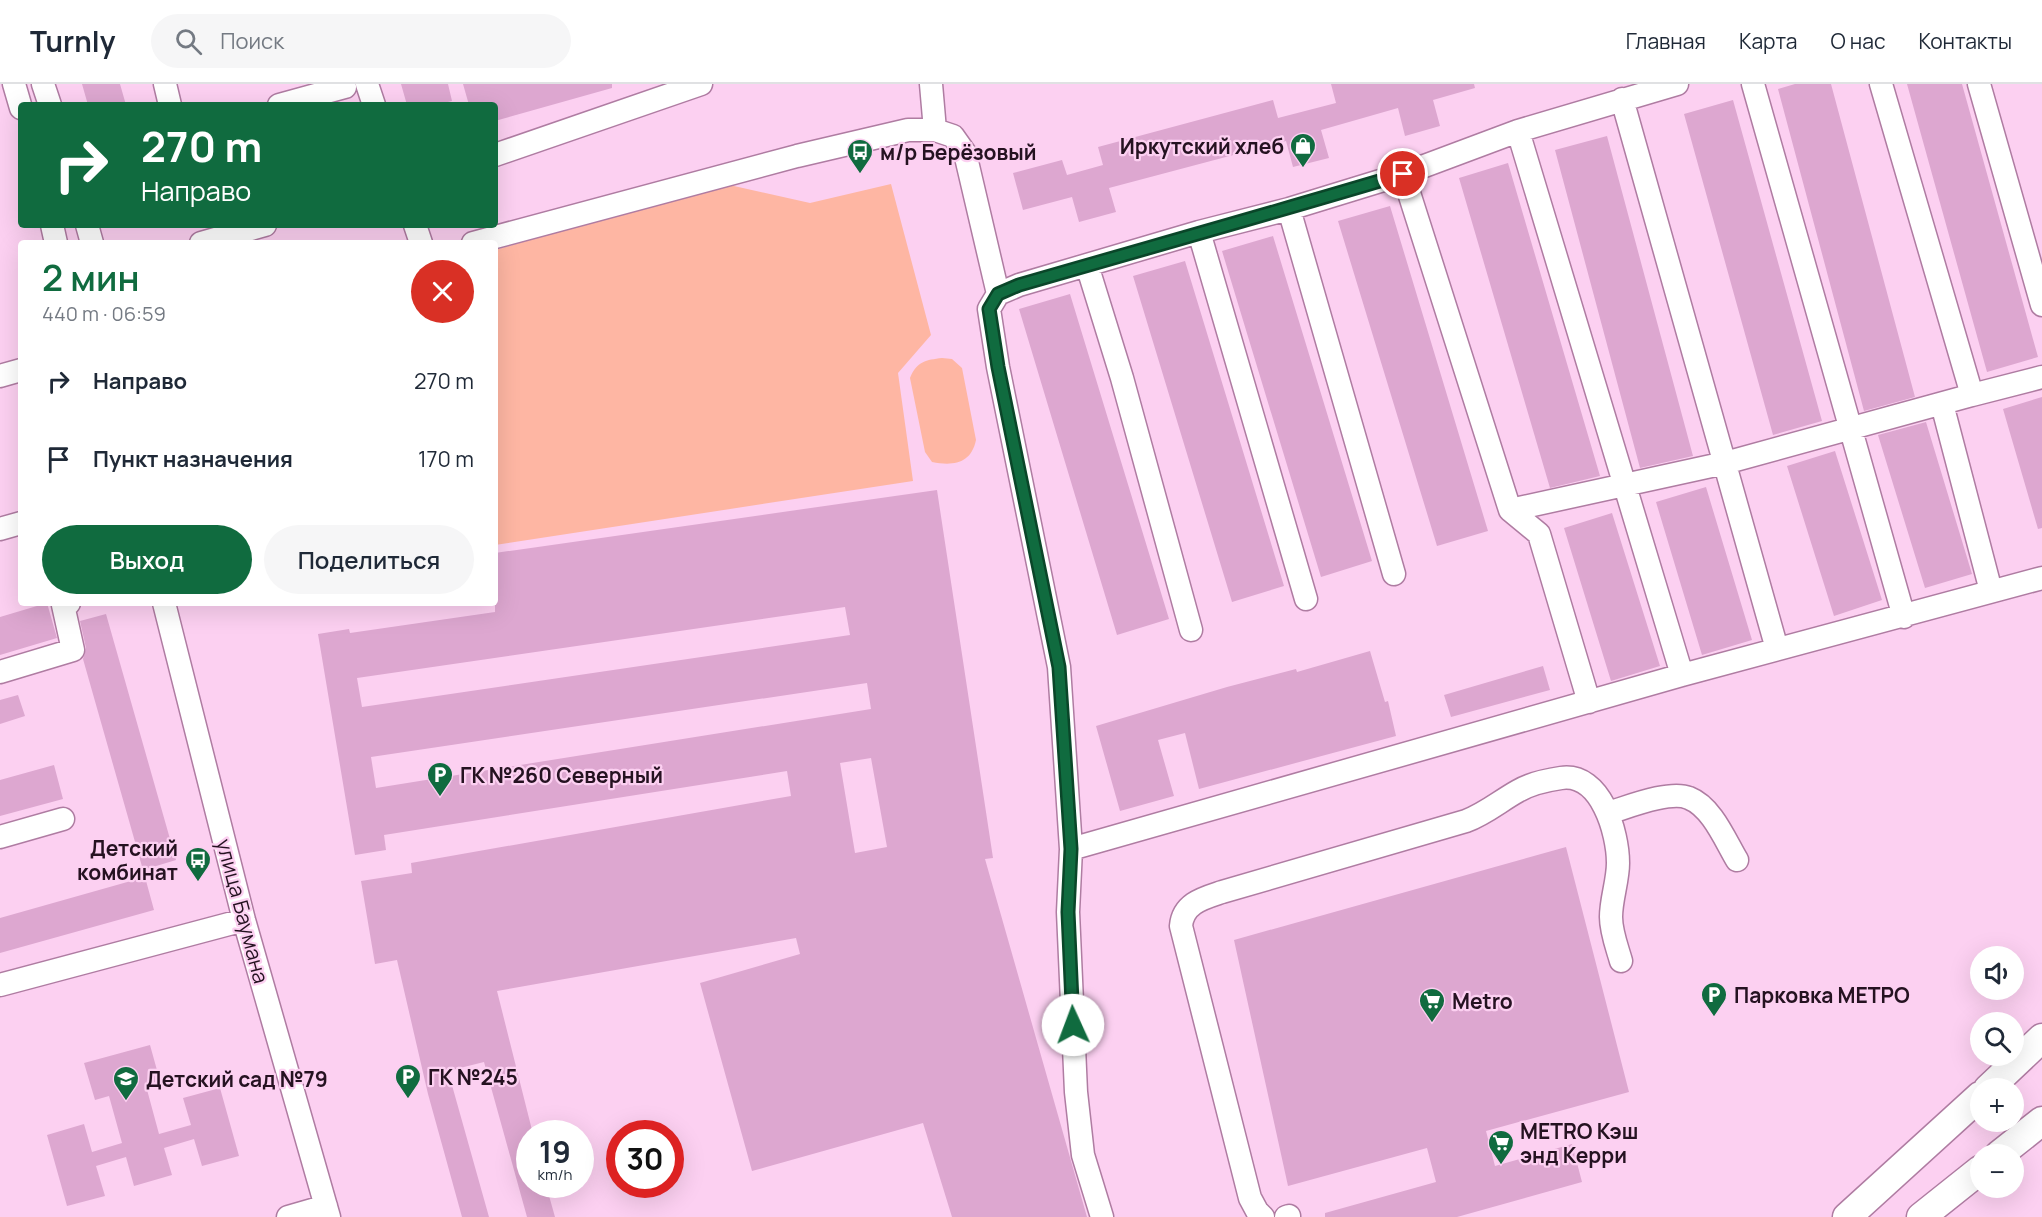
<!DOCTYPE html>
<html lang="ru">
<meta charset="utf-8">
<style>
body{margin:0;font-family:Manrope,sans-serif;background:#f6f6f7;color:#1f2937;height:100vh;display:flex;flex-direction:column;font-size:22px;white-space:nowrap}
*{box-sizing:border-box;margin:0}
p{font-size:20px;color:#747a83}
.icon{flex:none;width:33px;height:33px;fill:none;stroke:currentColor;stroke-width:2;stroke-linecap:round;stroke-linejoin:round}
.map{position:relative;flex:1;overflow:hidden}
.drawer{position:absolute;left:18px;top:156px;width:480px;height:366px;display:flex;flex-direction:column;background:#fff;border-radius:6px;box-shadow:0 6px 24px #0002}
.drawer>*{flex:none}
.hud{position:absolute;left:18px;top:18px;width:480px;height:126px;border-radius:6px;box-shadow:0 6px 24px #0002;background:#106b3f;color:#fff;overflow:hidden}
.controls{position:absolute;left:1970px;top:862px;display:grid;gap:12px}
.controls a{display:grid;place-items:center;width:54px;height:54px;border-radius:50%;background:#fff;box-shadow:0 6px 24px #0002;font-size:30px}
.speed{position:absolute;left:516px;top:1036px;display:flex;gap:12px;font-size:30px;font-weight:700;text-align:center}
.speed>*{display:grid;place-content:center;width:78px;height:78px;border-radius:50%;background:#fff;box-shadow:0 6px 24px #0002;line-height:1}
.speed small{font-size:15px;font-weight:400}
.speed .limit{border:9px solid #d22;background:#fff;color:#111}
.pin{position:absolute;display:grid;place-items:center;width:51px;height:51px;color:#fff;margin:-26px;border:3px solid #fff;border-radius:50%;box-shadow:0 2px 6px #0007}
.me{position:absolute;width:66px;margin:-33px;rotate:358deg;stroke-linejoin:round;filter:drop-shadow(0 0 4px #0008)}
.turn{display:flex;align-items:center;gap:21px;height:126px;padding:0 24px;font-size:27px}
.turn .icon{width:78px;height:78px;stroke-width:2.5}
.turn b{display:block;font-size:42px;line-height:51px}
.round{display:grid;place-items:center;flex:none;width:63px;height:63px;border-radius:32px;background:#f6f6f7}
.headline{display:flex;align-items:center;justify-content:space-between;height:102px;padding:0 24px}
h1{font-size:36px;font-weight:600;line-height:45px;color:#106b3f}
.cta{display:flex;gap:12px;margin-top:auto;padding:12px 24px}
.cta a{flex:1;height:69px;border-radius:36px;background:#106b3f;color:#fff;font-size:24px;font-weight:600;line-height:69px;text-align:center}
.cta a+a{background:#f6f6f7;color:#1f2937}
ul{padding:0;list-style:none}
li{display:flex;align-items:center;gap:18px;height:78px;padding:0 24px}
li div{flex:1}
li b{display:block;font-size:22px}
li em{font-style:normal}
header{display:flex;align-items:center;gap:36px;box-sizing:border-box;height:84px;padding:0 30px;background:#fff;border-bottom:2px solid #e0e1e3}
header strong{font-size:28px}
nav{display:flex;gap:33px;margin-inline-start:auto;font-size:21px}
.search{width:420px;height:54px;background:#f6f6f7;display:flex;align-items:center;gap:15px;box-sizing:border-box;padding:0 21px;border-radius:33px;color:#747a83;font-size:22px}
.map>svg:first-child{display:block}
.green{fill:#feb6a3}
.building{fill:#dda7d0;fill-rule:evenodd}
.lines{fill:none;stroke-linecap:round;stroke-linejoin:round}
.minor-casing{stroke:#af7ca2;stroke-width:25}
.major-casing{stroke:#af7ca2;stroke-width:31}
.minor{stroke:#fff;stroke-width:22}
.major{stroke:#fff;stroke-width:28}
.route-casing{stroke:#0a4629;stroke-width:15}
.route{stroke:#106b3f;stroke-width:10}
.labels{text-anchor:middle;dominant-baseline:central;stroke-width:4.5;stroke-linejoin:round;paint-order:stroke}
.poi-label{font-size:21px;font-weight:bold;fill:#251221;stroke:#fcd0f1;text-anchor:start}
.street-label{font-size:21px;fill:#251221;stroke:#fcd0f1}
</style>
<header>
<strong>Turnly</strong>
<div class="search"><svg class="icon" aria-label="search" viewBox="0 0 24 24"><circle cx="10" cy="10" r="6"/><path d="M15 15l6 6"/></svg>Поиск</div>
<nav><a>Главная</a><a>Карта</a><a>О нас</a><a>Контакты</a></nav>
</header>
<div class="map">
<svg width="2042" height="1133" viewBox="0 0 2042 1133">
<rect width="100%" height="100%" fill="#fcd0f1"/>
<path class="green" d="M725,100L810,119L891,100L931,251L898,289L913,397L495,461V166Z
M942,274L952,275L962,284L976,356C971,380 953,382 932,378L925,368L910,294C917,277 926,276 942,274Z"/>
<path class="building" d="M82,0H120L126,21H88Z
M401,0H448L452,17L436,21H407Z
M463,0H612V4L495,37V21H469Z
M1331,0H1474L1475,4L1433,16L1440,42L1405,52L1398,24L1321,46L1329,74L1293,83L1286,57L1109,104L1116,128L1079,138L1072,113L1023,126L1013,89L1062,76L1067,91L1103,81L1098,63L1273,16L1278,34L1336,19Z
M1795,0H1831L1915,313L1864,327L1778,5Z
M1907,0H1962L2038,273L1987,288Z
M1733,16L1822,337L1773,351L1684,30Z
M1607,52L1693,372L1640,384L1555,66Z
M1508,79L1600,392L1550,404L1459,94Z
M1390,122L1488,447L1437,462L1338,137Z
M1273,152L1372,477L1321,493L1222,167Z
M1185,177L1284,502L1232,518L1133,192Z
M1070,210L1169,535L1117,551L1019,225Z
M2042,313V444L2038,445L2003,325Z
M1926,338L1972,490L1925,504L1878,351Z
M1835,367L1882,516L1834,532L1787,382Z
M1706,403L1752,556L1702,571L1656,418Z
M937,406L993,774L985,775L1087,1133H952L923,1039L752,1087L700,899L800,870L796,854L497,907L533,1050H530V1101H546L555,1133H527L484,978L448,987L489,1133H462L428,1010L397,876L375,880L361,797L412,789L411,779L791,712L787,687L384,751L386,766L355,771L318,550L349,545L350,549L495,528V469ZM845,523L850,551L362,623L357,594ZM867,599L871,625L376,704L371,673ZM871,674L887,763L855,769L840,679Z
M1612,429L1660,582L1611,597L1564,444Z
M47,519L57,554L0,571V533Z
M106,530L176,776L143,786L83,575L86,564L80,537Z
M1370,567L1385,618L1388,617L1396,652L1199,705L1185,649L1158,656L1174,712L1120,727L1096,642L1227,603L1296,585L1297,588Z
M1543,582L1550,606L1451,633L1444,611Z
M18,611L25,632L0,640V616Z
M54,681L63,715L0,732V696Z
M1566,763L1629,1008L1486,1047L1495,1082L1572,1060L1582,1098L1457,1133H1325V1129L1436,1098L1427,1064L1288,1102L1234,856Z
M145,793L154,826L0,869V834Z
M150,961L160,997L146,1002L159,1050L191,1041L183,1014L220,1004L239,1072L202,1082L194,1055L164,1064L172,1091L134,1102L126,1073L96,1082L105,1112L67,1122L47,1051L84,1040L92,1068L122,1059L109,1012L95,1016L84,979Z"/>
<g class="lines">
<defs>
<path id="minor" d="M14,0L21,24
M43,0L50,21
M165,0L170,21
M367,0L374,21
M931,0L935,46
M1753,0L1904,533
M1979,0L2042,221
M1622,15L1777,565
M279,21L345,3
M1518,47L1682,591
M495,71L701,0
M1403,90L1510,426L1539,450L1589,618
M1289,125L1394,490
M52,141L56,159
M87,141L92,159
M415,141L421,159
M1199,148L1306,515
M201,159L265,141
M473,159L797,72L908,46H935L953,52L965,69L998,210
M1087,181L1122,294L1191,546
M0,292L21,286
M1972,311L2042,293
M1942,320L1991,507
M1510,426L1725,379L1972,311L1881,0
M0,445L21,439
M164,519L244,836L329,1133
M0,588L73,566L63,521L69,519
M1608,729C1628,723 1670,706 1689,714C1712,723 1725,756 1737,776
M0,753L63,735
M1071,765L1682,591L2042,494
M0,901L244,836
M288,1133L326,1122
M1102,1133L1083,1071L1076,1008L1068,828L1071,765L1059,583L998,283L989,225L998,210L1019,201L1199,148L1289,125L1403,90L1518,47L1677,0
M1263,1133L1257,1127L1250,1114L1181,842C1183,819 1204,814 1222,808L1466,737C1485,730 1500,717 1518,707C1530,700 1547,696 1561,694C1601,688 1618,749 1618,779C1618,797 1611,815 1611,833C1611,848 1617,863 1621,877
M1286,1133L1289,1132"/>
<path id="major" d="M1988,1005L2042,954
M1999,1071L2042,1037
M1847,1133L1980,1012
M1921,1133L1980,1086"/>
</defs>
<use href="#minor" class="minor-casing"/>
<use href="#major" class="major-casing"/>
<use href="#minor" class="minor"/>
<use href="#major" class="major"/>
</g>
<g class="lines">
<defs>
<path id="route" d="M1073,941L1068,828L1071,765L1059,583L998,283L989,225L998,210L1019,201C1147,164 1276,128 1403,90"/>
</defs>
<use href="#route" class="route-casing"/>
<use href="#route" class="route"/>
</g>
<defs>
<symbol id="shop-pin" viewBox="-11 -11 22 30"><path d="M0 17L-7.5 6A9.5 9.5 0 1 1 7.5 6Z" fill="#106b3f" stroke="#fcd0f1"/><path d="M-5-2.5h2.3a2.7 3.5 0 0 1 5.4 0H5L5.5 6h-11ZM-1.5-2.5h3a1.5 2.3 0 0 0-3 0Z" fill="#fff"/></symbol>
<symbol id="bus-pin" viewBox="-11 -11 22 30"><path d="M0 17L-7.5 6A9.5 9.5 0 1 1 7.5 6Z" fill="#106b3f" stroke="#fcd0f1"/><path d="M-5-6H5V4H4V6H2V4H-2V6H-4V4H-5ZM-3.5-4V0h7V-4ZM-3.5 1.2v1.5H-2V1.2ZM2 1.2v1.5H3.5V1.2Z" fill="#fff"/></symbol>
<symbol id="parking-pin" viewBox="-11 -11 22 30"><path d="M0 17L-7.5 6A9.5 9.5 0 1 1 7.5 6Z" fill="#106b3f" stroke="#fcd0f1"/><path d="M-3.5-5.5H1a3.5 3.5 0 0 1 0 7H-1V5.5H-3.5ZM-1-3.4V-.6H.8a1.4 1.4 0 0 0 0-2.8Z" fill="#fff"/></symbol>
<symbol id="supermarket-pin" viewBox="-11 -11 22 30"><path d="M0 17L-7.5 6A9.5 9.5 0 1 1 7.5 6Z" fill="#106b3f" stroke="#fcd0f1"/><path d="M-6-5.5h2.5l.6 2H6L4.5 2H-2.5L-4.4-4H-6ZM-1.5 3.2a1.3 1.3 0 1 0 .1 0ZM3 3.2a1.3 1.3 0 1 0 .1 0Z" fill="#fff"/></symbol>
<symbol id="school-pin" viewBox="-11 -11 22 30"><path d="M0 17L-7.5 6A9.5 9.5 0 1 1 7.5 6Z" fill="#106b3f" stroke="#fcd0f1"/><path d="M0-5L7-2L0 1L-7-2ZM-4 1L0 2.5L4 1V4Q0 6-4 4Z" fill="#fff"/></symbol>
</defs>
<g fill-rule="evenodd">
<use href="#shop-pin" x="1288" y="47" width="30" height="40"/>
<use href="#bus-pin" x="845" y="53" width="30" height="40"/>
<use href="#parking-pin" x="425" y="676" width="30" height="40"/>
<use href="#bus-pin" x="183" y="761" width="30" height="40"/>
<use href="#parking-pin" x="1699" y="896" width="30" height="40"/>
<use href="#supermarket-pin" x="1417" y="902" width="30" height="40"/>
<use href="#parking-pin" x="393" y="978" width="30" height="40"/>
<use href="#school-pin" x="111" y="980" width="30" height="40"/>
<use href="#supermarket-pin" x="1486" y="1044" width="30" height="40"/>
</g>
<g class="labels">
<g class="poi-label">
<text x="1284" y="62" text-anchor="end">Иркутский хлеб</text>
<text x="880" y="68">м/р Берёзовый</text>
<text x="460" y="691">ГК №260 Северный</text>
<text x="178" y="764" text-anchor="end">Детский<tspan x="178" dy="24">комбинат</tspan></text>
<text x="1734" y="911">Парковка МЕТРО</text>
<text x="1452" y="917">Metro</text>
<text x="428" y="993">ГК №245</text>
<text x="146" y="995">Детский сад №79</text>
<text x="1520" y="1047">METRO Кэш<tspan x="1520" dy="24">энд Керри</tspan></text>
</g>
<g class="street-label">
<text transform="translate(243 827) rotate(75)">улица Баумана</text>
</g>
</g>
</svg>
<div class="controls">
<a><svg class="icon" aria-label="sound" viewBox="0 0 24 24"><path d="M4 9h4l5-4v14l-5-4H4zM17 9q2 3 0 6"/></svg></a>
<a><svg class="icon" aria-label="search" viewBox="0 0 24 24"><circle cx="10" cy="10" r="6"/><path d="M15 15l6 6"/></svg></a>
<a>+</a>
<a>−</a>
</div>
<div class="speed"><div>19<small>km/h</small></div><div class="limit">30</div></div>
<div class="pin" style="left:1403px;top:90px;background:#d93025"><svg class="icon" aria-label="arrive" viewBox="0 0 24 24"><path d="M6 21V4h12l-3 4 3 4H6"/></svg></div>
<svg class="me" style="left:1073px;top:941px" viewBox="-20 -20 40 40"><circle r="19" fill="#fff"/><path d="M0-13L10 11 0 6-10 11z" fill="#106b3f"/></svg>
<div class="hud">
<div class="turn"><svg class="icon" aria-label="right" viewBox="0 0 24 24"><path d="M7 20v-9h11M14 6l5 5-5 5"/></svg><div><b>270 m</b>Направо</div></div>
</div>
<section class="drawer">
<div class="headline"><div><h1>2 мин</h1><p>440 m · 06:59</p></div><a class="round" style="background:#d93025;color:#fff"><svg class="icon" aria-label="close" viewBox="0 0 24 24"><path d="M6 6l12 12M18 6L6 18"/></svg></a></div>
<ul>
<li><svg class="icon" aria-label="right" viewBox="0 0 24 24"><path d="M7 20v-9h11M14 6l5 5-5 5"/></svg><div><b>Направо</b></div><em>270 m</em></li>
<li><svg class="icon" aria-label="arrive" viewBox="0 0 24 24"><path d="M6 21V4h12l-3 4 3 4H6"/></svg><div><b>Пункт назначения</b></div><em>170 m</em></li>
</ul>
<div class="cta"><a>Выход</a><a>Поделиться</a></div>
</section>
</div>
